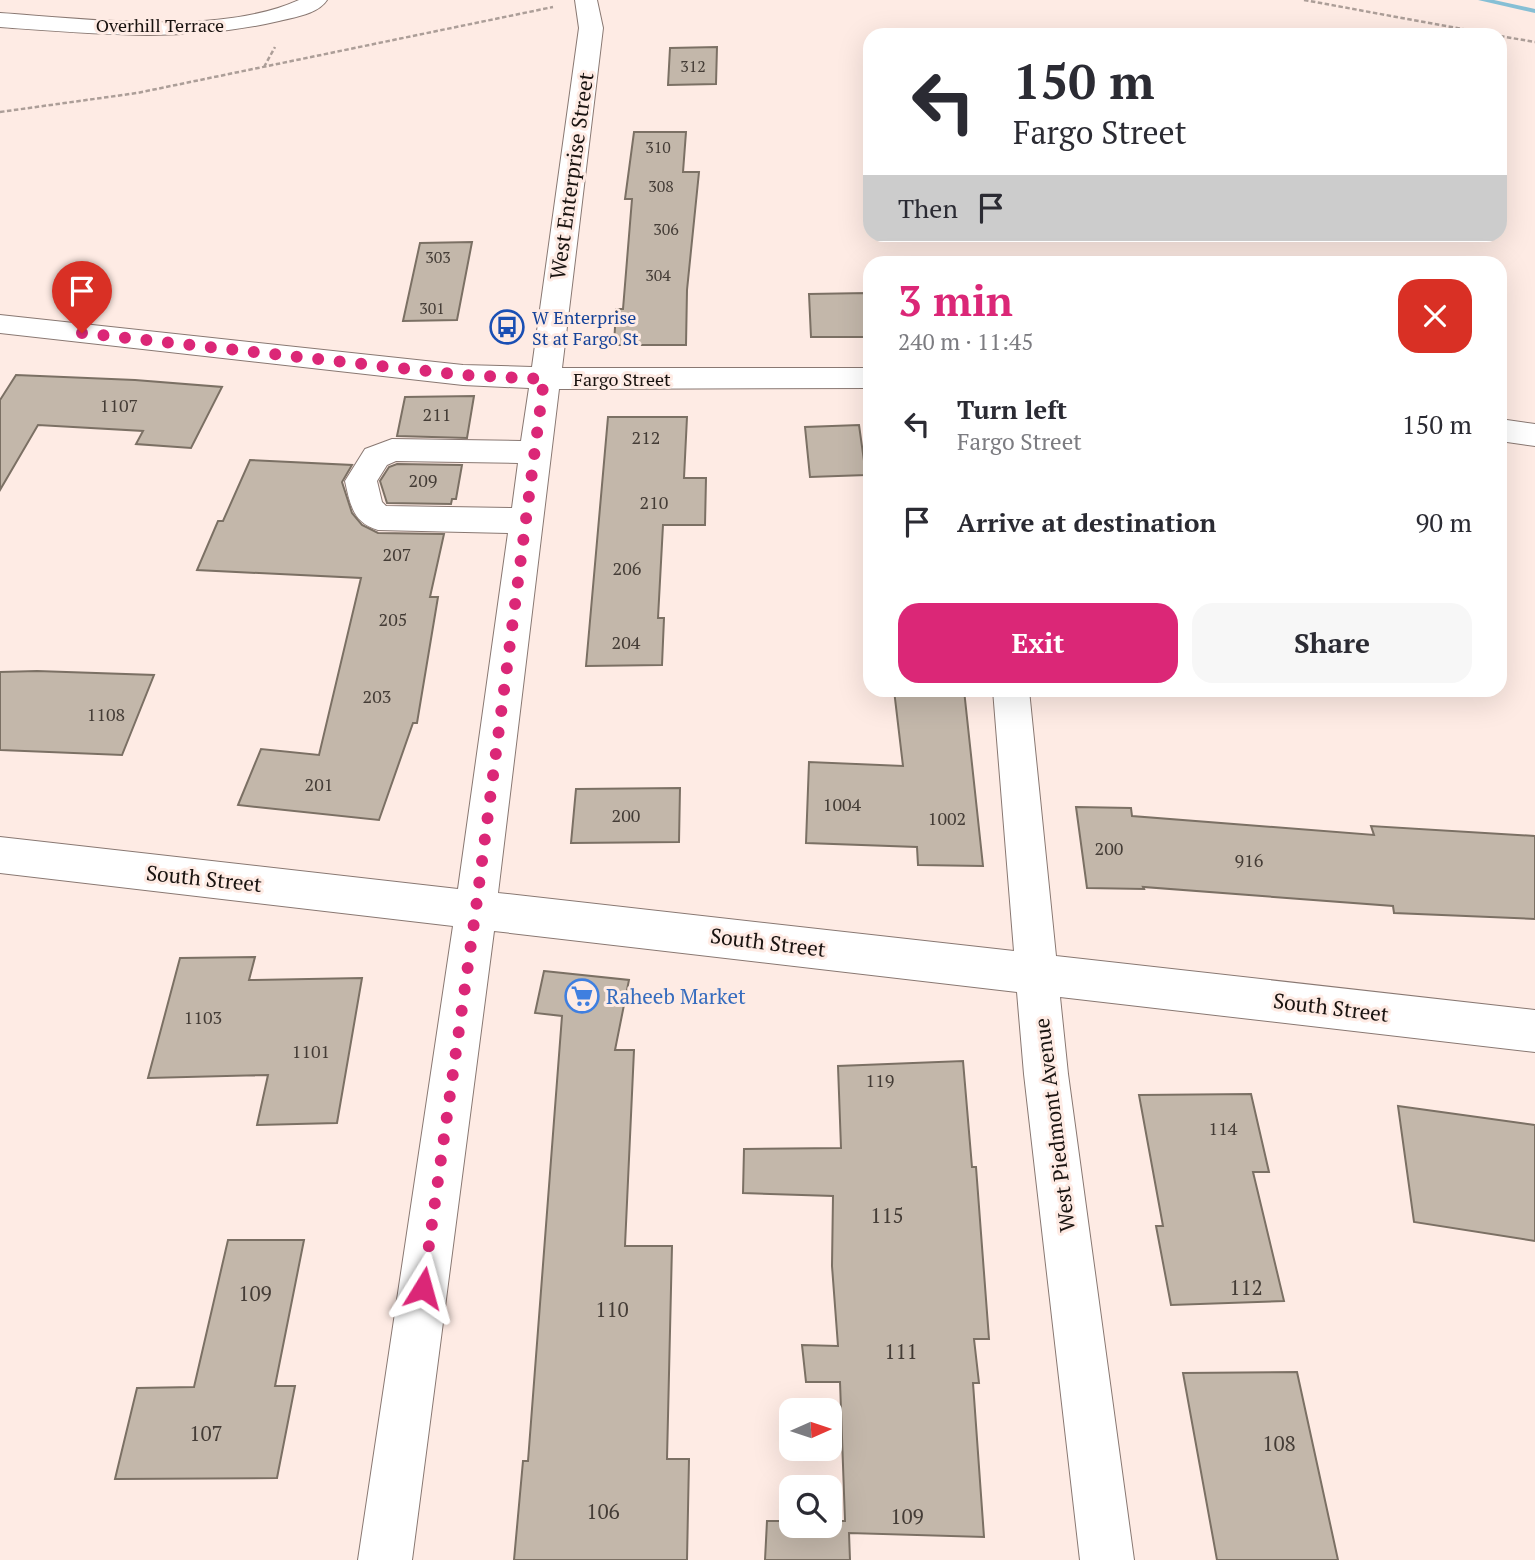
<!DOCTYPE html>
<meta charset="utf-8">
<style>
body{margin:0;font-family:"PT Serif",serif;background:#f7f7f7;color:#2b2b33;height:100vh;display:flex;flex-direction:column;font-size:26px;white-space:nowrap}
*{box-sizing:border-box;margin:0}
p{font-size:23px;color:#7c7c81}
.icon{flex:none;width:38px;height:38px;fill:none;stroke:currentColor;stroke-width:2;stroke-linecap:round;stroke-linejoin:round}
.map{position:relative;flex:1;overflow:hidden}
.panel{position:absolute;left:863px;top:256px;width:644px;height:441px;display:flex;flex-direction:column;background:#fff;border-radius:21px;box-shadow:0 7px 28px #0002}
.panel>*{flex:none}
.guide{position:absolute;left:863px;top:28px;width:644px;height:214px;border-radius:21px;box-shadow:0 7px 28px #0002;background:#fff;color:#2b2b33;overflow:hidden}
.needle{width:46px;rotate:87deg}
.controls{position:absolute;left:779px;top:1398px;display:grid;gap:14px}
.controls a{display:grid;place-items:center;width:63px;height:63px;border-radius:14px;background:#fff;box-shadow:0 7px 28px #0002;font-size:35px}
.pin{position:absolute;display:grid;place-items:center;width:60px;height:60px;color:#fff;margin:-72px -30px;border-radius:50% 50% 50% 0;rotate:-45deg;box-shadow:0 0 7px #0007}
.pin .icon{rotate:45deg}
.me{position:absolute;width:77px;margin:-38px;rotate:8deg;stroke-linejoin:round;filter:drop-shadow(0 0 5px #0008)}
.turn{display:flex;align-items:center;gap:24px;height:147px;padding:0 35px;font-size:32px}
.turn .icon{width:91px;height:91px;stroke-width:2.5}
.turn b{display:block;font-size:49px;line-height:60px}
.then{display:flex;align-items:center;height:66px;padding:0 35px;background:#0003;gap:14px;font-size:26px}
.round{display:grid;place-items:center;flex:none;width:74px;height:74px;border-radius:21px;background:#f7f7f7}
.headline{display:flex;align-items:center;justify-content:space-between;height:119px;padding:0 35px}
h1{font-size:42px;font-weight:800;line-height:52px;color:#db2777}
.button{display:flex;gap:14px;margin-top:auto;padding:14px 35px}
.button a{flex:1;height:80px;border-radius:21px;background:#db2777;color:#fff;font-size:28px;font-weight:800;line-height:80px;text-align:center}
.button a+a{background:#f7f7f7;color:#2b2b33}
ul{padding:0;list-style:none}
li{display:flex;align-items:center;gap:21px;height:98px;padding:0 35px}
li div{flex:1}
li b{display:block;font-size:26px}
li em{font-style:normal}
.map>svg:first-child{display:block}
.lines{fill:none;stroke-linecap:round;stroke-linejoin:round}
.stream{fill:#86bfd5;fill-rule:evenodd}
.building{fill:#c3b7aa;stroke:#7b7064;stroke-width:2}
.minor-casing{stroke:#897872;stroke-width:2}
.path{stroke:#ac9e98;stroke-width:2.5;stroke-dasharray:4.5 2.5;stroke-linecap:butt}
.minor{fill:#fff;fill-rule:evenodd}
.route{stroke:#db2777;stroke-width:12;stroke-dasharray:0 21.6}
.labels{text-anchor:middle;dominant-baseline:central;stroke-width:6;stroke-linejoin:round;paint-order:stroke}
.far-number-label{font-size:16px;fill:#443c36}
.far-street-label{font-size:18px;fill:#191310;stroke:#feebe4}
.far-transit-label{font-size:18px;fill:#164399;stroke:#feebe4;text-anchor:start}
.number-label{font-size:18px;fill:#443c36}
.street-label{font-size:21px;fill:#191310;stroke:#feebe4}
.shop-label{font-size:21px;fill:#366cbe;stroke:#feebe4;text-anchor:start}
.near-number-label{font-size:21px;fill:#443c36}
</style>
<div class="map">
<svg width="1535" height="1560" viewBox="0 0 1535 1560">
<rect width="100%" height="100%" fill="#feebe4"/>
<g class="lines">
<path class="stream" d="M1478,0H1494L1535,9V13Z"/>
</g>
<path class="building" d="M717,47L716,84L668,85L670,48Z
M634,132H686L683,172H699L687,290L686,345H614L616,309H623L632,199H625Z
M472,242L457,320L403,321L420,243Z
M867,293L870,337H811L809,294Z
M16,375L135,380L222,387L191,448L136,444L143,431L38,425L0,490V400Z
M474,396L467,438L397,436L405,397Z
M608,417H687L684,478H706L705,525H663L658,618H664L662,665L586,666Z
M859,425L866,475L810,477L805,427Z
M250,460L352,465L342,482L352,513L362,525L378,533L444,534L430,597H438L417,723H413L379,820L238,805L261,749L319,755L361,578L197,570L218,521H223Z
M397,464L462,465L456,499H452L451,504L387,503L380,481L389,467Z
M37,671L154,675L122,755L0,750V672Z
M894,690H964L983,866L918,865L917,847L806,843L809,762L903,766Z
M680,788L679,842L571,843L576,789Z
M1076,807L1131,808L1132,816L1374,835L1371,826L1535,836V919L1394,913L1393,906L1143,887L1144,889L1087,888Z
M255,957L249,980L362,978L337,1123L257,1125L268,1075L148,1078L180,958Z
M544,971L629,980L615,1050H634L625,1246H672L667,1459H689L687,1560H514L523,1461H528L562,1016L535,1013Z
M963,1061L972,1167H976L989,1339H974L979,1383H973L984,1537L849,1533L850,1560H765L767,1521H791V1526H830V1521H845L840,1382H806L802,1345L838,1346L832,1266L833,1196L743,1193L744,1149L841,1148L838,1066Z
M1251,1094L1269,1172H1253L1284,1301L1171,1305L1156,1226H1163L1139,1095Z
M1398,1106L1535,1125V1241L1414,1222Z
M228,1240H304L275,1386H295L277,1478L115,1479L137,1388L194,1387Z
M1297,1372L1338,1560H1217L1183,1373Z"/>
<g class="lines">
<defs>
<path id="minor" d="M299,0H327C318,14 295,17 279,21C186,43 94,34 0,27V13C86,19 220,36 299,0Z
M575,0H597L603,28L562,368H870V388L559,389L498,893L1014,951L993,690H1029L1056,956L1535,1010V1052L1060,997L1068,1074L1134,1560H1080L1024,1074L1017,992L494,931L412,1560H358L453,926L0,873V837L458,889L508,533L378,530C353,523 350,504 345,481L365,449L392,439L521,441L529,388L463,385L0,333V315L463,365L532,367L579,28ZM396,461L518,463L512,508L386,506L382,502L377,481L387,465Z
M1500,419L1535,424V446L1500,441Z"/>
</defs>
<use href="#minor" class="minor-casing"/>
<path class="path" d="M1304,0L1495,35
M1500,36L1535,42
M264,67L275,47
M0,112L137,93L553,7"/>
<use href="#minor" class="minor"/>
</g>
<g class="lines">
<path class="route" d="M82,333L463,375L544,379L476,908L423,1288"/>
</g>
<defs>
<symbol id="bus-ring" viewBox="-11 -11 22 22"><circle r="9.5" fill="#feebe4" stroke="#1a4fb4" stroke-width="1.5"/><path d="M-5-6H5V4H4V6H2V4H-2V6H-4V4H-5ZM-3.5-4V0h7V-4ZM-3.5 1.2v1.5H-2V1.2ZM2 1.2v1.5H3.5V1.2Z" fill="#1a4fb4"/></symbol>
<symbol id="supermarket-ring" viewBox="-11 -11 22 22"><circle r="9.5" fill="#feebe4" stroke="#3f7fe0" stroke-width="1.5"/><path d="M-6-5.5h2.5l.6 2H6L4.5 2H-2.5L-4.4-4H-6ZM-1.5 3.2a1.3 1.3 0 1 0 .1 0ZM3 3.2a1.3 1.3 0 1 0 .1 0Z" fill="#3f7fe0"/></symbol>
</defs>
<g fill-rule="evenodd">
<use href="#bus-ring" x="488" y="308" width="38" height="38"/>
<use href="#supermarket-ring" x="563" y="977" width="38" height="38"/>
</g>
<g class="labels">
<g class="far-number-label">
<text x="693" y="66">312</text>
<text x="658" y="147">310</text>
<text x="661" y="186">308</text>
<text x="666" y="229">306</text>
<text x="438" y="257">303</text>
<text x="658" y="275">304</text>
<text x="432" y="308">301</text>
</g>
<g class="far-street-label">
<text x="160" y="25">Overhill Terrace</text>
<text x="622" y="379">Fargo Street</text>
</g>
<g class="far-transit-label">
<text x="532" y="317">W Enterprise<tspan x="532" dy="21">St at Fargo St</tspan></text>
</g>
<g class="number-label">
<text x="119" y="405">1107</text>
<text x="437" y="414">211</text>
<text x="646" y="437">212</text>
<text x="423" y="480">209</text>
<text x="654" y="502">210</text>
<text x="397" y="554">207</text>
<text x="627" y="568">206</text>
<text x="393" y="619">205</text>
<text x="626" y="642">204</text>
<text x="377" y="696">203</text>
<text x="106" y="714">1108</text>
<text x="319" y="784">201</text>
<text x="842" y="804">1004</text>
<text x="626" y="815">200</text>
<text x="947" y="818">1002</text>
<text x="1109" y="848">200</text>
<text x="1249" y="860">916</text>
<text x="203" y="1017">1103</text>
<text x="311" y="1051">1101</text>
<text x="880" y="1080">119</text>
<text x="1223" y="1128">114</text>
</g>
<g class="street-label">
<text transform="translate(571 176) rotate(-82)">West Enterprise Street</text>
<text transform="translate(204 878) rotate(6)">South Street</text>
<text transform="translate(768 942) rotate(7)">South Street</text>
<text transform="translate(1331 1007) rotate(7)">South Street</text>
<text transform="translate(1054 1125) rotate(-97)">West Piedmont Avenue</text>
</g>
<g class="shop-label">
<text x="606" y="996">Raheeb Market</text>
</g>
<g class="near-number-label">
<text x="887" y="1215">115</text>
<text x="1246" y="1287">112</text>
<text x="255" y="1293">109</text>
<text x="612" y="1309">110</text>
<text x="901" y="1351">111</text>
<text x="206" y="1433">107</text>
<text x="1279" y="1443">108</text>
<text x="603" y="1511">106</text>
<text x="907" y="1516">109</text>
</g>
</g>
</svg>
<div class="controls">
<a><svg class="needle" viewBox="-14 -14 28 28"><path d="M0-13l5 13h-10z" fill="#e53935"/><path d="M0 13l5-13h-10z" fill="#7c7c81"/></svg></a>
<a><svg class="icon" aria-label="search" viewBox="0 0 24 24"><circle cx="10" cy="10" r="6"/><path d="M15 15l6 6"/></svg></a>
</div>
<div class="pin" style="left:82px;top:333px;background:#d93025"><svg class="icon" aria-label="arrive" viewBox="0 0 24 24"><path d="M6 21V4h12l-3 4 3 4H6"/></svg></div>
<svg class="me" style="left:423px;top:1288px" viewBox="-20 -20 40 40"><path d="M0-17L14 15 0 8-14 15z" fill="#db2777" stroke="#fff" stroke-width="4"/></svg>
<div class="guide">
<div class="turn"><svg class="icon" aria-label="left" viewBox="0 0 24 24"><path d="M17 20v-9H6M10 6l-5 5 5 5"/></svg><div><b>150 m</b>Fargo Street</div></div>
<div class="then">Then<svg class="icon" aria-label="arrive" viewBox="0 0 24 24"><path d="M6 21V4h12l-3 4 3 4H6"/></svg></div>
</div>
<section class="panel">
<div class="headline"><div><h1>3 min</h1><p>240 m · 11:45</p></div><a class="round" style="background:#d93025;color:#fff"><svg class="icon" aria-label="close" viewBox="0 0 24 24"><path d="M6 6l12 12M18 6L6 18"/></svg></a></div>
<ul>
<li><svg class="icon" aria-label="left" viewBox="0 0 24 24"><path d="M17 20v-9H6M10 6l-5 5 5 5"/></svg><div><b>Turn left</b><p>Fargo Street</p></div><em>150 m</em></li>
<li><svg class="icon" aria-label="arrive" viewBox="0 0 24 24"><path d="M6 21V4h12l-3 4 3 4H6"/></svg><div><b>Arrive at destination</b></div><em>90 m</em></li>
</ul>
<div class="button"><a>Exit</a><a>Share</a></div>
</section>
</div>
